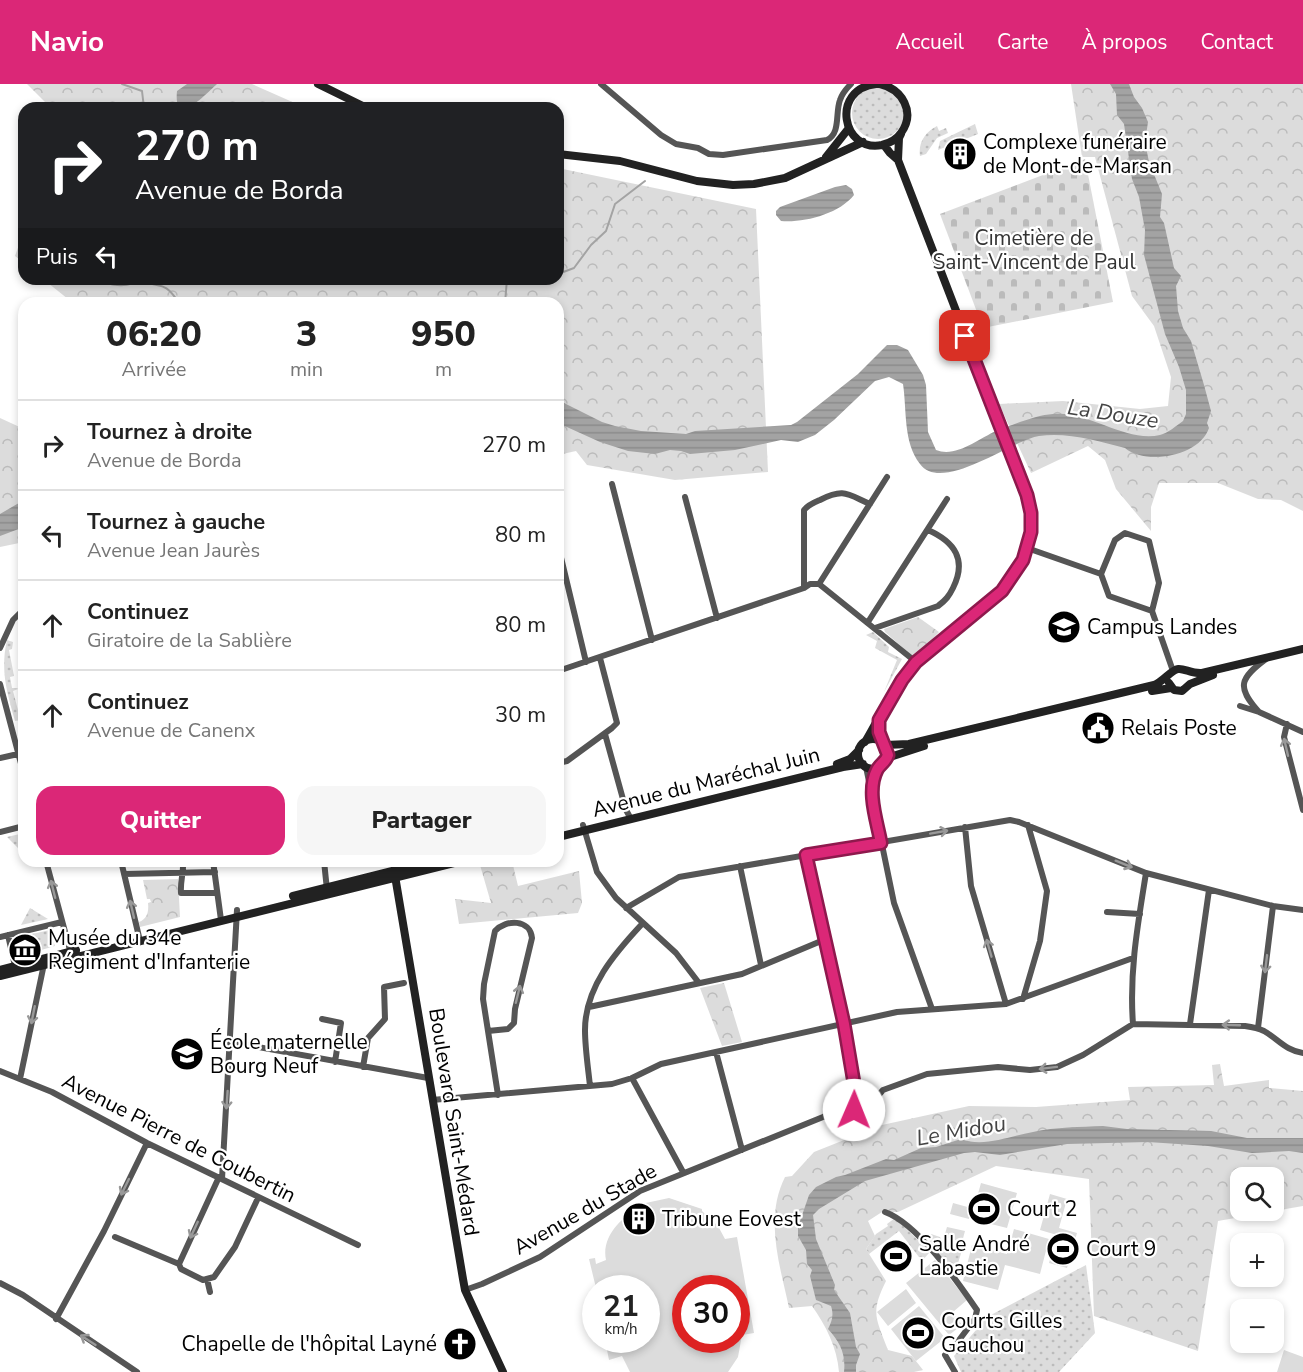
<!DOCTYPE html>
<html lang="fr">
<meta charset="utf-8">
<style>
body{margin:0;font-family:"Nunito Sans",sans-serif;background:#f6f6f6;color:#222;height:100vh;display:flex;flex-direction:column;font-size:22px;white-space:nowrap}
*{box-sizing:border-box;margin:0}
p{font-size:20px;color:#767676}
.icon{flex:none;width:33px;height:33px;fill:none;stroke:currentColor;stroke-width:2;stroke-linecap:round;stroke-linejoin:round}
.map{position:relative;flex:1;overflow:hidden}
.details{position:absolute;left:18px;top:213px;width:546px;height:570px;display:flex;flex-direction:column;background:#fff;border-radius:18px;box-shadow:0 3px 9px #0003}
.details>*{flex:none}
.banner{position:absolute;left:18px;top:18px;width:546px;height:183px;border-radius:18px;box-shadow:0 3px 9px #0003;background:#202124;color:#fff;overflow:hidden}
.fabs{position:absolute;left:1230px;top:1083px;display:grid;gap:12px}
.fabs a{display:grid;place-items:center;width:54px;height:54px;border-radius:12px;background:#fff;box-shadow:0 3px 9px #0003;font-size:30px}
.speed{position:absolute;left:582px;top:1191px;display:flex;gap:12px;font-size:30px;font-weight:700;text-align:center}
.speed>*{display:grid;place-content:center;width:78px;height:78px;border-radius:50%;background:#fff;box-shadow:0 3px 9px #0003;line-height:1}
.speed small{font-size:15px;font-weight:400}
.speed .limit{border:9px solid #d22;background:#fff;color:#111}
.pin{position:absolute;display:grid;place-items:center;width:51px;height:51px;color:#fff;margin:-26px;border-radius:12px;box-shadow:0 3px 9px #0006}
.me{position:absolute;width:66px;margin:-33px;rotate:1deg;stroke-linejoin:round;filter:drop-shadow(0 0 4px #0008)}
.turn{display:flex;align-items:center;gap:21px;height:126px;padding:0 18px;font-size:27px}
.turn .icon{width:78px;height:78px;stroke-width:2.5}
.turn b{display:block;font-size:42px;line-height:51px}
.then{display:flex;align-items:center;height:57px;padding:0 18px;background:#0003;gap:12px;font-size:22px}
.eta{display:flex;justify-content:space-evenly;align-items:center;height:102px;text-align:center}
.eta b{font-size:36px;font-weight:800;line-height:42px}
.action{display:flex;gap:12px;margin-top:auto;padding:12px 18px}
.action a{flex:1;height:69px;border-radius:18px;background:#db2777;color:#fff;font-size:24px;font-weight:800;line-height:69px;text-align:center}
.action a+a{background:#f6f6f6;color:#222}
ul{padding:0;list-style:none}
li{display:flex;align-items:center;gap:18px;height:90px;padding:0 18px;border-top:2px solid #e0e0e0}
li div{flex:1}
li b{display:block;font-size:22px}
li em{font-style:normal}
header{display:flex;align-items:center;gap:36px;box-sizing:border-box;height:84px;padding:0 30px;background:#db2777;color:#fff}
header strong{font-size:28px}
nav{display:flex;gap:33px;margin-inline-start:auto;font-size:21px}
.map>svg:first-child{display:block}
.grass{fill:url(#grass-dots)}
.forest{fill:url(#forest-crowns);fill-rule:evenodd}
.cemetery{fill:url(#cemetery-stones)}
.garden{fill:#dcdcdc;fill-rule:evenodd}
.water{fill:url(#water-rules)}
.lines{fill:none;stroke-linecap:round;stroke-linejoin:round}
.stream{stroke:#a3a3a3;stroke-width:2}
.minor{stroke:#555;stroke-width:6}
.secondary{stroke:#222;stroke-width:8}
.oneway{stroke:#999}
.route-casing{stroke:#8e194d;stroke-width:15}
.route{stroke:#db2777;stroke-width:10}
.labels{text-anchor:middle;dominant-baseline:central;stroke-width:4.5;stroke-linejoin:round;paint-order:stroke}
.poi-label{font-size:21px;fill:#000;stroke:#fff;text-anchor:start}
.park-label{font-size:21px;fill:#333;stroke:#fff}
.street-label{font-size:21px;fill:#000;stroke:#fff}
.water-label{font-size:22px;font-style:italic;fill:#444;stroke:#fff}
</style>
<header>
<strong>Navio</strong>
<nav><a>Accueil</a><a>Carte</a><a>À propos</a><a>Contact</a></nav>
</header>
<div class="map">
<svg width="1303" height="1288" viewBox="0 0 1303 1288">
<defs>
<pattern id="grass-dots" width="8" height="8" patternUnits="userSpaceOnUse" patternTransform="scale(1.5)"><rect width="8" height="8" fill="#dcdcdc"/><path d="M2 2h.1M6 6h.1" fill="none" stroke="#bbb" stroke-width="1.8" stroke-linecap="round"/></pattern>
<pattern id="forest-crowns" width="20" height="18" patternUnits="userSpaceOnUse" patternTransform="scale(1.5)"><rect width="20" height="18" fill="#dcdcdc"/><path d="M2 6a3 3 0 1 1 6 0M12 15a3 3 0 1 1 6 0" fill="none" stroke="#bbb"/></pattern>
<pattern id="cemetery-stones" width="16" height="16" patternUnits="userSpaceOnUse" patternTransform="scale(1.5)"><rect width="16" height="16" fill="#dcdcdc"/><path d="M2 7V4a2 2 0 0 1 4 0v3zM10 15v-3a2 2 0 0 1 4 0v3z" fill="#bbb"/></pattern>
<pattern id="water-rules" width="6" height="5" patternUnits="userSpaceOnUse" patternTransform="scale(1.5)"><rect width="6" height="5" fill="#a3a3a3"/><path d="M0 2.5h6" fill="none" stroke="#8b8b8b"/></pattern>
</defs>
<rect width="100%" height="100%" fill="#fff"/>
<path class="grass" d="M852 29a26 26 0 1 1 52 0a26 26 0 1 1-52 0Z
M975,40L978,50L938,66L940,57Z
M937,42L939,47L946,44L948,49L937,54L926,70L920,72C918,59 925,48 937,42Z
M873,548L889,563L888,568L902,575L884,608L897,576L875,564L877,557L866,551Z
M7,556L13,558L12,565L9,566L14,592L10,593L12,604H17L18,605L13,607L19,630H24L22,636L15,637C7,608 0,587 7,556Z
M24,749V754L18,764L7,753Z
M30,824L48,835L21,841Z
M50,846L55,862L31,869L29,860L19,863L18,853Z
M895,1134L921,1159L929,1169L922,1177L899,1147L869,1170L866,1165L876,1150L888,1142L887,1140Z
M931,1150L940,1153L942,1157L963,1163L955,1189L953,1190L929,1159Z
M1086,1181L1095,1249L1059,1288H961L954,1272L987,1233Z"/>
<path class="forest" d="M27,0H252L306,24H51Z
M1071,0H1303V427L1281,416L1258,415L1218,399H1159L1151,423V447L1116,405L1105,376L1088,362L1031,389L999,320L1063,317L1140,325L1168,322L1171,293L1154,242L1132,212L1095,73H1082Z
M558,84L756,125L768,388L675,396L587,381L576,367L558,371V219H73L43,195H558Z
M24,147V179L15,172Z
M0,334L24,345V458L0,463Z
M918,533L939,548L918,571L912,572L885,548L884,545Z
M496,777H512L518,802L579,787L582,819L578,829L459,840L455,815L491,819L480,781Z
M178,795L180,833L140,843L139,838C147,835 149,828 148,819L151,818L150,815H147L143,796Z
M724,899L742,958L722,962L700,904Z
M1220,980L1224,1002L1269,996V1004L1303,1007V1122L1218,1137L1198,1267L1094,1232L1089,1095L996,1082L898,1128H882L868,1137L875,1152L866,1165L886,1197C870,1229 876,1234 888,1266L912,1272L923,1286L914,1288H839C837,1263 826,1242 812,1222L789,1224C780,1181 764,1135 785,1093L792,1092L814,1068L882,1041L969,1022L1036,1023L1130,1016L1128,1003L1214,1001L1212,981ZM1240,1094H1274V1126H1240Z"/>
<path class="cemetery" d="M1085,75L1113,218L983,244L940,130Z"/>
<path class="garden" d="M981,1099L1017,1109L1007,1144L971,1135Z
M1050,1110L1067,1115L1059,1144L1077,1149L1067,1184L1049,1179L1057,1151L1040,1146Z
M669,1114L702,1125V1127L718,1142L725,1155L737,1153L754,1249L742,1251L738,1273L728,1288H630L622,1272L609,1276L605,1256H646V1204H596L589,1175L595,1174L596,1180L606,1176C601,1153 622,1131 642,1124L641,1120ZM736,1204V1256H686V1204Z
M953,1119L971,1124L969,1135L950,1130Z
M947,1143L965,1147L962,1158L944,1153Z
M1014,1145L1049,1155L1040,1190L1005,1181L998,1206L963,1197L972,1161L1007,1170Z
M935,1176L967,1216L953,1228L962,1241L949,1251L906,1199Z
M906,1205L916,1219L888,1242L877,1228Z
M919,1222L945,1254L916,1277L891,1245Z
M1284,1266L1303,1273V1288H1277Z"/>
<path class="water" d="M187,0H217C208,8 173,46 177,7Z
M1110,0H1129L1134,13L1142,24L1148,38L1145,58L1149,78L1162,110L1160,133L1164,139L1174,184L1181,192L1176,202L1178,227L1183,244L1191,257L1204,301L1211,327L1207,339L1209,344C1200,372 1146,382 1125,364C1097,357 1068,348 1039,352C1012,356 942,410 920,380C903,358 907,327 903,300L889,293L875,297L834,336L815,351L798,358L781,356L735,366L690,370L681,367L670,366L655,370L628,367L600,358L558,339V316L602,338L615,342L641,347L686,350L695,347L791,341L797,338L858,290L887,261H897L908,266L923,291L926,301L928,348L936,366C956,374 978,355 996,347C1012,341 1036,331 1053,330C1088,326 1126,359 1160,351C1168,349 1176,342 1183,337L1186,330V306L1179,283L1165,250L1144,171L1145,146L1139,113L1132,95L1124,40L1117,31L1116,10Z
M846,101L852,105L854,111C839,130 804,139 781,137L776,131V127L780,123L835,103Z
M24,416V443L0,452V430Z
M1103,1042L1127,1045L1211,1047L1247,1054H1303V1069L1289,1067L1252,1069L1208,1062L1148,1058L1067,1060L1000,1071L975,1068L964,1069L865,1097L819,1125L813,1131L816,1155L835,1201L834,1206L850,1229L856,1263L860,1270L856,1281V1288H844C846,1270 840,1258 828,1245C832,1237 834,1231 831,1222L816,1216L810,1192L812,1186L807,1180L806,1166L798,1152V1143L809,1111L816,1103L836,1093L845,1091L886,1075L894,1076L921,1064L936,1063L961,1055C983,1064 1010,1052 1033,1048C1056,1043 1080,1043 1103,1042Z"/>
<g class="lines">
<path class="stream" d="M122,0L142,7L144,24
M558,190L574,184L591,161L606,147L615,120L645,97
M92,195C108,200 126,206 141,195C159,207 162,193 179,219
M505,219L507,195"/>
<path class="minor" d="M601,0L661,51L676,60L698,64L709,70L723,71L827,56C841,49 835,29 840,16C842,10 847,4 851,0
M612,400L652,556
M685,413L717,534
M558,461L586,578
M1027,464L1101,490
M819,500L887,393
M804,504V426C808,421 813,419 820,416C844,404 847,410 870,420
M1152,527L1109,512L1101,490L1115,456L1125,449L1149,457L1159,499L1152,527L1173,587
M868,538L947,415
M875,544L938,522C946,516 949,512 953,504C967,476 955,458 928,446
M0,564L13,536L24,525
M558,587L804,504L810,500H819L916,578
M0,600L24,691
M1240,622L1259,628L1303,648
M1259,628C1236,603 1240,594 1266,575
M1287,640L1284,653L1303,726
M605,650L626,726L631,735
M0,674L18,670
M558,679L567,677L612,644L617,639L600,574
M866,683L894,819L932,925
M872,704L878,684
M583,741L597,788L616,814L676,869L699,899
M965,743L971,802L1006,920
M0,748L24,742
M806,771L844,940L857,1016
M46,777L71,870
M121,777L140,857
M183,777C184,788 180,797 181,809H217
M213,777L221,836
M324,777L327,806
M740,782L761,881
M124,790L215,788
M626,824L679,793L1010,736L1019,738L1146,789L1273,822L1303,826
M1107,828L1140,830
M8,851L15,882
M0,853L62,838
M1023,915L1040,857L1047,807L1028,741
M589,923L742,890L826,855
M322,935L341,939L335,978
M1133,940C1129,888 1138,839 1146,789
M1190,940L1209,806
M1258,944L1273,822
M488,947L508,945L514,939L515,925L532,854C530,835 506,835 495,847L484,900L483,915L498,1011
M231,958L428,994
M716,968L742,1066
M363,983L368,954L385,935L384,903L404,899
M0,987L52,1008L147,1059L358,1161
M632,994L683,1088
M20,995L44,880
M590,1002C588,983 585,964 585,946C585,903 615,869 642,840
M432,1016L612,1000L632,994L661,980L897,928L1006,920L1133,874
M868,1017L877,1013L883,1006L927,990L998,983L1030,986L1057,983L1083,971L1133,940L1245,942C1252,943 1258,944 1264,947C1278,955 1286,967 1303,969
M827,1033L849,1029L864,1034L872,1028L870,1018L863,1015L857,1016L854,1023L856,1030
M219,1093L179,1180L181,1185L203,1196L214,1193L235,1163L258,1114
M222,1095L237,826
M885,1128C918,1140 957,1197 977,1226L975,1235L953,1264
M115,1153L179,1180
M207,1195L210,1208
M0,1199L23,1211L137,1288
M465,1206L482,1200L540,1173L640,1107L823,1033L846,1022L854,1020
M56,1235L104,1147L147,1059
M945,1271L955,1288"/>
<path class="secondary" d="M318,0L367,24
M876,0C830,5 842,69 882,61C890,59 897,55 901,49C916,28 902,5 880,0
M884,61L890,69L898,76
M558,70L620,77L697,97L733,101L754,100L785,94L863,58
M826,73L849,44
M1169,599L1174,606L1182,607L1190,600L1213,591
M1152,607L1171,604
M858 670a15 15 0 1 1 30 0a15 15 0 1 1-30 0Z
M865,658C881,632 893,601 914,580C954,540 1025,511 1031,448C1032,436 1029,423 1027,411L898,76L899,54L901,50
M885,661L909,660L1154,601C1163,598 1171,586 1178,585C1184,584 1192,590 1202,589L1303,565
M887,674L924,662
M837,680L850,675L859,666
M558,753L843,683L863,680
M394,786L463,1195L465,1206L503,1288
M293,812L432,777
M0,886L76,866
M0,892L462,777"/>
</g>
<defs><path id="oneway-shaft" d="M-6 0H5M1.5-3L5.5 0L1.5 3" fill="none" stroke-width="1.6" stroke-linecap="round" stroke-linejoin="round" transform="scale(1.5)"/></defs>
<g class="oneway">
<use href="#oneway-shaft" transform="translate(1286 663) rotate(-103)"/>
<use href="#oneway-shaft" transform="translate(939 748) rotate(-10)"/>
<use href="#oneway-shaft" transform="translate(1124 780) rotate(22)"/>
<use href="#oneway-shaft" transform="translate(53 805) rotate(-104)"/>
<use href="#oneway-shaft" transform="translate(132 825) rotate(-103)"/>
<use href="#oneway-shaft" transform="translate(989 864) rotate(-106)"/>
<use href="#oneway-shaft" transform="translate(1266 880) rotate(97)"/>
<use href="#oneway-shaft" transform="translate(518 910) rotate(-76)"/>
<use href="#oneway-shaft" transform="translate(33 931) rotate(101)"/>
<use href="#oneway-shaft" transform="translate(1231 941) rotate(-178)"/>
<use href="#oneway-shaft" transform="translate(1048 984) rotate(173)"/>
<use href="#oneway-shaft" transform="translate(227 1016) rotate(94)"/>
<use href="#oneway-shaft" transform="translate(125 1103) rotate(116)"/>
<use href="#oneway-shaft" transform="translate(194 1146) rotate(115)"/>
<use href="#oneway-shaft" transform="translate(88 1256) rotate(-147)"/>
</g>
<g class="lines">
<defs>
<path id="route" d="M854,1026L857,1017L844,940L806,771L881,759C877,737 866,707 877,686C880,680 886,678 888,671L879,648V636L902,596L916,578L1002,507L1023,476L1031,448V429L1027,411L965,252"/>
</defs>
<use href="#route" class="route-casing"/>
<use href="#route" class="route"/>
</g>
<defs>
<symbol id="building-disc" viewBox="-11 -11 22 22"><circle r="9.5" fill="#000" stroke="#fff"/><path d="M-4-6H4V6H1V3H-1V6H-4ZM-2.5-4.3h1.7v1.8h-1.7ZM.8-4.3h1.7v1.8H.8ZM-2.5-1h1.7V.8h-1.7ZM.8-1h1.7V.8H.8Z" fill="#fff"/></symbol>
<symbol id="university-disc" viewBox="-11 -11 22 22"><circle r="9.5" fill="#000" stroke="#fff"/><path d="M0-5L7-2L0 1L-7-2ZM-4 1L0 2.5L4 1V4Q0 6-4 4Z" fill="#fff"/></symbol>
<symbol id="civic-disc" viewBox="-11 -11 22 22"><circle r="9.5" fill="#000" stroke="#fff"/><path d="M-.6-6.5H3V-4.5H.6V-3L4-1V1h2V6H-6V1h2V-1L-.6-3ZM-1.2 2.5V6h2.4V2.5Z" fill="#fff"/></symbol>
<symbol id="museum-disc" viewBox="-11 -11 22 22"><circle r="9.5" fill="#000" stroke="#fff"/><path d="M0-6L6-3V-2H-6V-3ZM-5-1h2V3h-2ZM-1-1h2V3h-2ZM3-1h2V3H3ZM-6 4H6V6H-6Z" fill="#fff"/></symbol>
<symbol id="school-disc" viewBox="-11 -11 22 22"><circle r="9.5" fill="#000" stroke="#fff"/><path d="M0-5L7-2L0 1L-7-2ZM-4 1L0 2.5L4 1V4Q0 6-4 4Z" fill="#fff"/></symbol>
<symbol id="stadium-disc" viewBox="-11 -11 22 22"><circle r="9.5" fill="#000" stroke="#fff"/><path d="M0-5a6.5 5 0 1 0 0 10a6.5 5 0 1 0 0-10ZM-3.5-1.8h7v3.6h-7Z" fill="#fff"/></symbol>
<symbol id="church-disc" viewBox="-11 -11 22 22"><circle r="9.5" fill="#000" stroke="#fff"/><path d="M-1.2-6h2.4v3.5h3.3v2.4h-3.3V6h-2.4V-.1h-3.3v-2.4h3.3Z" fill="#fff"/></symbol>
</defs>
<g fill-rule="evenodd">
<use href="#building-disc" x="941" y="51" width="38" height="38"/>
<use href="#university-disc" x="1045" y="524" width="38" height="38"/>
<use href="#civic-disc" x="1079" y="625" width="38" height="38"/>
<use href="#museum-disc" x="6" y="847" width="38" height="38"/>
<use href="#school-disc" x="168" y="951" width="38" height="38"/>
<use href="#stadium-disc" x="965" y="1106" width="38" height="38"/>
<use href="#building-disc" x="620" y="1116" width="38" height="38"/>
<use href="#stadium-disc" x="1044" y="1146" width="38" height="38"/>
<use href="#stadium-disc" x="877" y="1153" width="38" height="38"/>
<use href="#stadium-disc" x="899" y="1230" width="38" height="38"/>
<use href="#church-disc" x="441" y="1241" width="38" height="38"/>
</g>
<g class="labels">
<g class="poi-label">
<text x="983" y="58">Complexe funéraire<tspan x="983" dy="24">de Mont-de-Marsan</tspan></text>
<text x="1087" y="543">Campus Landes</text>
<text x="1121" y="644">Relais Poste</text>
<text x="48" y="854">Musée du 34e<tspan x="48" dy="24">Régiment d'Infanterie</tspan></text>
<text x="210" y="958">École maternelle<tspan x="210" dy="24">Bourg Neuf</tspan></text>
<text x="1007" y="1125">Court 2</text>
<text x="662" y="1135">Tribune Eovest</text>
<text x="919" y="1160">Salle André<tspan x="919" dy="24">Labastie</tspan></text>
<text x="1086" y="1165">Court 9</text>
<text x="941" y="1237">Courts Gilles<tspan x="941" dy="24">Gauchou</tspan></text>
<text x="437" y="1260" text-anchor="end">Chapelle de l'hôpital Layné</text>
</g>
<g class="park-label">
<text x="1034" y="154">Cimetière de<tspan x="1034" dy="24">Saint-Vincent de Paul</tspan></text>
</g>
<g class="street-label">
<text transform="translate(706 698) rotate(-14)">Avenue du Maréchal Juin</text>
<text transform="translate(454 1038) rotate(81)">Boulevard Saint-Médard</text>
<text transform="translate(179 1054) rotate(27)">Avenue Pierre de Coubertin</text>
<text transform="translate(585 1125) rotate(-30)">Avenue du Stade</text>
</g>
<g class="water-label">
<text transform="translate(1113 330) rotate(9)">La Douze</text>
<text transform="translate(961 1047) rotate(-10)">Le Midou</text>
</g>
</g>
</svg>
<div class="fabs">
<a><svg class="icon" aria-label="search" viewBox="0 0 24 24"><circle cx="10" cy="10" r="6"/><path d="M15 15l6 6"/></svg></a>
<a>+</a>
<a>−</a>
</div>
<div class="speed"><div>21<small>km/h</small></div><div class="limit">30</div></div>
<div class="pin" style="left:965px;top:252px;background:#d93025"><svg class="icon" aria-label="arrive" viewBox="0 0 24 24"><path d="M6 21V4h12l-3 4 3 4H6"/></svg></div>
<svg class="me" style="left:854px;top:1026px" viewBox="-20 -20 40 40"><circle r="19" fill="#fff"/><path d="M0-13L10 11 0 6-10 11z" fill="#db2777"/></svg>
<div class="banner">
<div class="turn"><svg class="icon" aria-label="right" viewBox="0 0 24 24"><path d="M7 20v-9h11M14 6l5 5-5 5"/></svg><div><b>270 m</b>Avenue de Borda</div></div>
<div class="then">Puis<svg class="icon" aria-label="left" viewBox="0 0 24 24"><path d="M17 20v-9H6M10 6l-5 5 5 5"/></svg></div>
</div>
<section class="details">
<div class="eta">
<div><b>06:20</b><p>Arrivée</p></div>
<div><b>3</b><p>min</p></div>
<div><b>950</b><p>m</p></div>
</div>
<ul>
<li><svg class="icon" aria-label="right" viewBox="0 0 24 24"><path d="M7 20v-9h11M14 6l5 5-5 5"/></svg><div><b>Tournez à droite</b><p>Avenue de Borda</p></div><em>270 m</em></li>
<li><svg class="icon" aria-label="left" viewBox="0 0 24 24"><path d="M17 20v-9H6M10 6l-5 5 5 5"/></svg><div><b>Tournez à gauche</b><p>Avenue Jean Jaurès</p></div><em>80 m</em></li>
<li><svg class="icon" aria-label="ahead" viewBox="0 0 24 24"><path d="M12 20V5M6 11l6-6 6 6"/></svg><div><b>Continuez</b><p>Giratoire de la Sablière</p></div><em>80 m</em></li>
<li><svg class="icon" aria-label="ahead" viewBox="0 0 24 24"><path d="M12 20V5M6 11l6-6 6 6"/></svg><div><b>Continuez</b><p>Avenue de Canenx</p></div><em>30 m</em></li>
</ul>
<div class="action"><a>Quitter</a><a>Partager</a></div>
</section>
</div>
